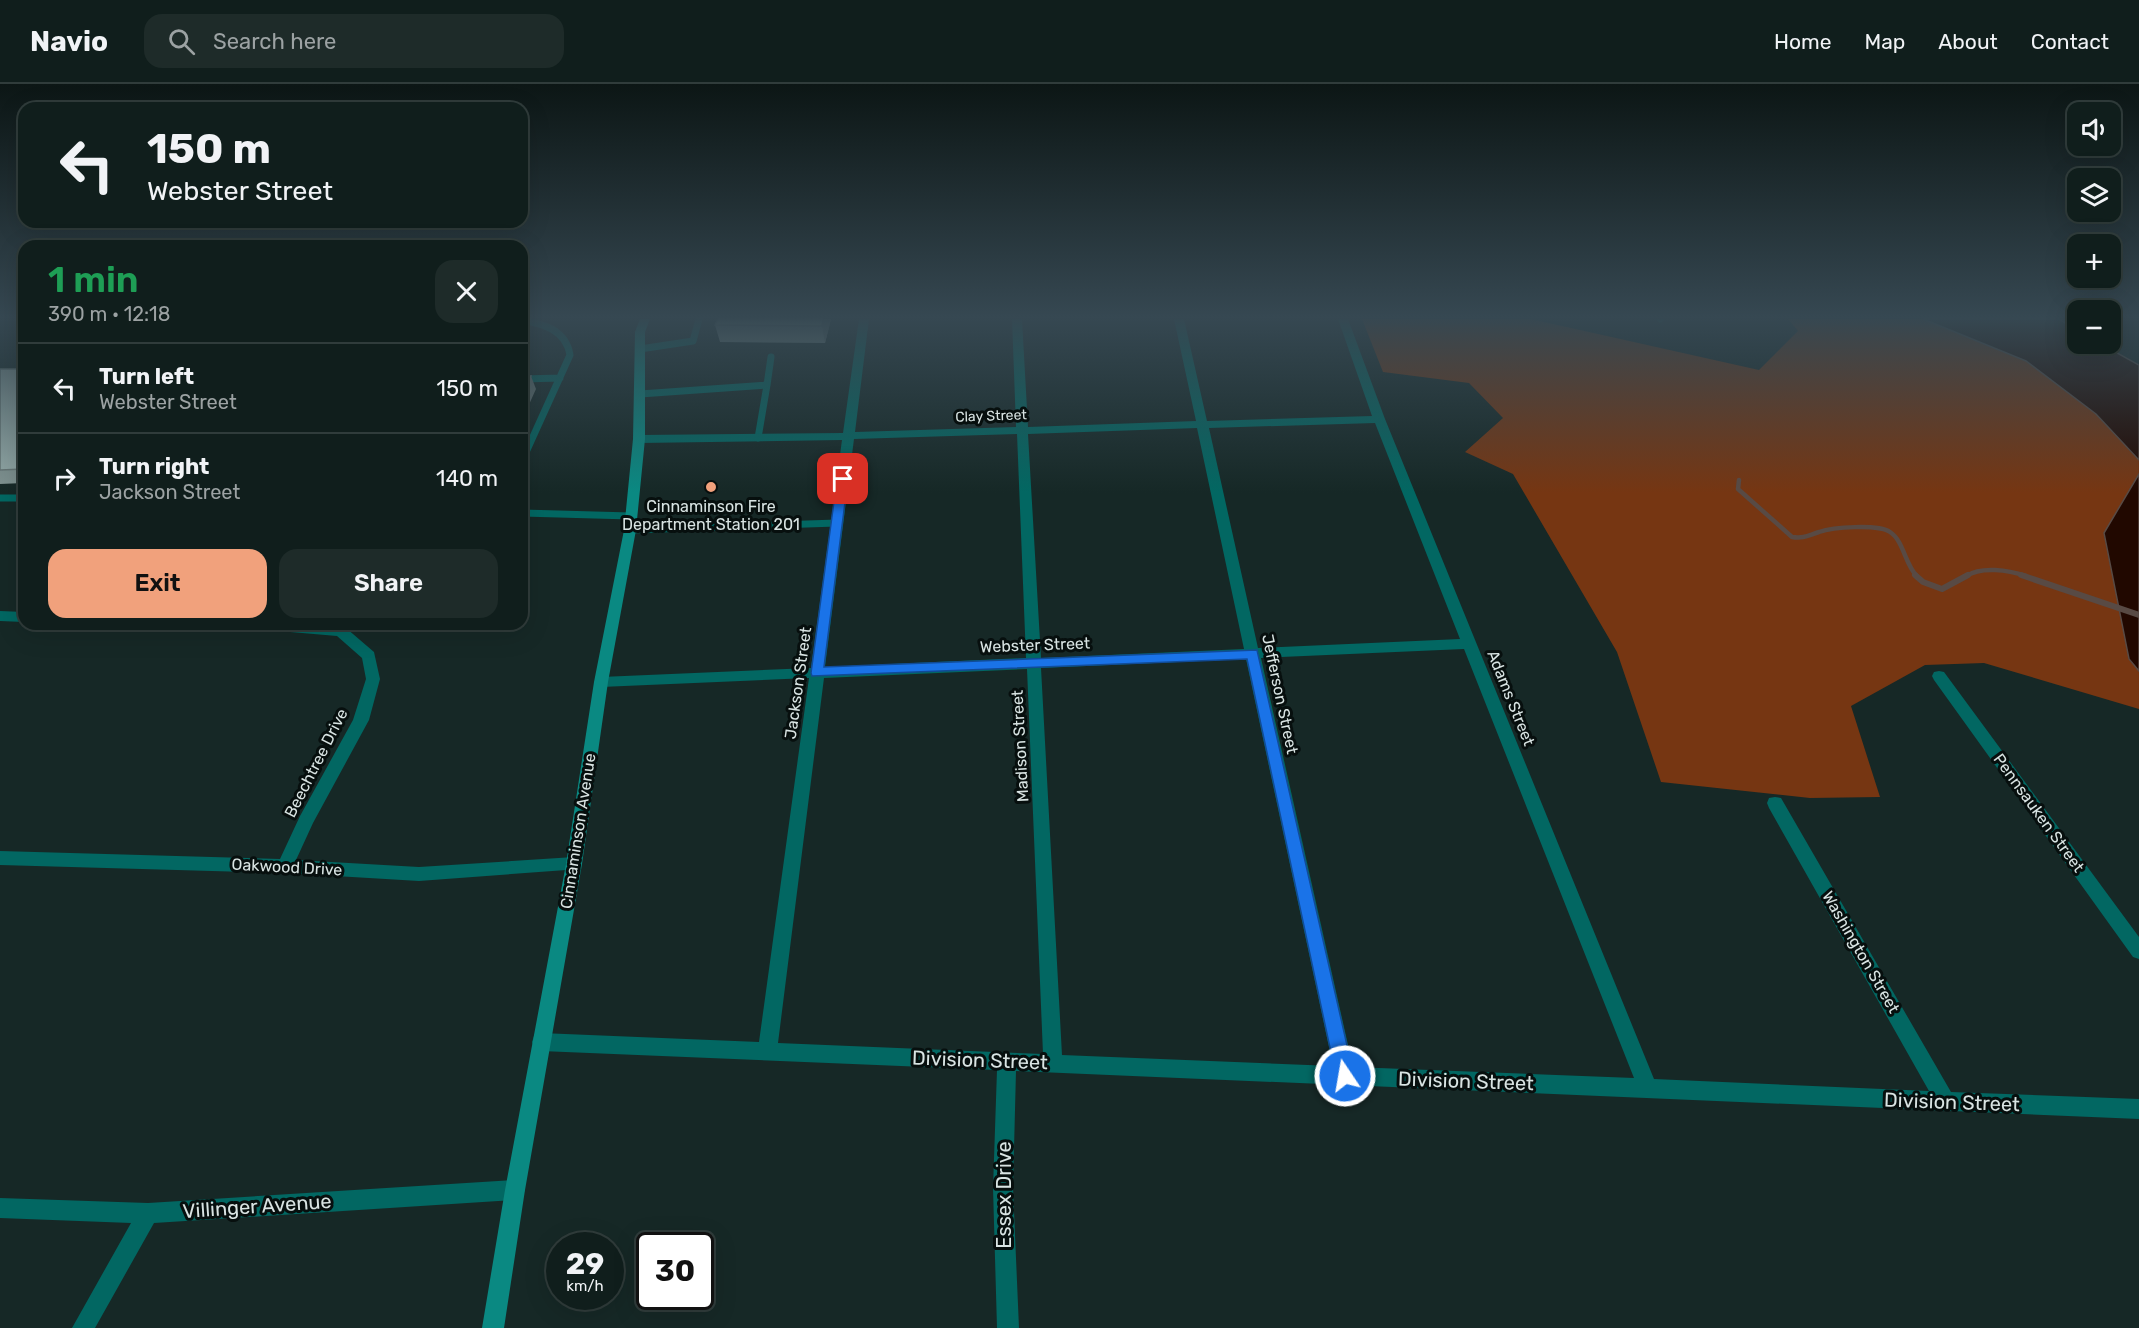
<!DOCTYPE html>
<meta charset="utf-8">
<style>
body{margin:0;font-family:Rubik,sans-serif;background:#1e2b29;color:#f1f3f6;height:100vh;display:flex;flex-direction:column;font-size:22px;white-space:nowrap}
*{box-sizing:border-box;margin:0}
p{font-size:20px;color:#9ca2a3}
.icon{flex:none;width:33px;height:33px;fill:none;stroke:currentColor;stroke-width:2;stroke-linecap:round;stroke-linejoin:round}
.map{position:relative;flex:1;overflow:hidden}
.panel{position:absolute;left:18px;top:156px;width:510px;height:390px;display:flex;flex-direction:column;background:#101e1c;border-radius:18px;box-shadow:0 6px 24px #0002,0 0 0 2px #303c3b}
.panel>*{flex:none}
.banner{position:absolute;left:18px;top:18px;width:510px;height:126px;border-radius:18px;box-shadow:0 6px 24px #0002,0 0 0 2px #303c3b;background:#101e1c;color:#f1f3f6;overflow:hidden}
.buttons{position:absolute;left:2067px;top:18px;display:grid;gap:12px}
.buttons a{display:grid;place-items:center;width:54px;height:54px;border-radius:12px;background:#101e1c;box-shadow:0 6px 24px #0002,0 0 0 2px #303c3b;font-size:30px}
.speed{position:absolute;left:546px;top:1148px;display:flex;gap:12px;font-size:30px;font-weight:700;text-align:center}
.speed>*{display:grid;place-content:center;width:78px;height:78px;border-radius:50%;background:#101e1c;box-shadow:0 6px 24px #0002,0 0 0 2px #303c3b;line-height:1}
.speed small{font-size:15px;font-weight:400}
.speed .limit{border:3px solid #111;border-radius:9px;background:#fff;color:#111}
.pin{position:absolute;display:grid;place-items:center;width:51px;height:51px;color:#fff;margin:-26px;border-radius:12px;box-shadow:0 3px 9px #0006}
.me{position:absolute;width:66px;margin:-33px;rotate:348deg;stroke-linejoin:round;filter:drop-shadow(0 0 4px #0008)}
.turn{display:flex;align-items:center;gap:21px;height:126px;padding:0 30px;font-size:27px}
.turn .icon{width:78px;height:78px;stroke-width:2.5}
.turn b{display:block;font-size:42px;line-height:51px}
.round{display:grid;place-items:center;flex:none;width:63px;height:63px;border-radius:18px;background:#1e2b29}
.overview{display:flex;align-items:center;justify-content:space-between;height:102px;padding:0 30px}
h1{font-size:36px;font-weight:600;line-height:45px;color:#1e9e55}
.primary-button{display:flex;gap:12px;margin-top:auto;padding:12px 30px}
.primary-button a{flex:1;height:69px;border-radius:18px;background:#f1a17c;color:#111;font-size:24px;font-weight:600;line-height:69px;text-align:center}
.primary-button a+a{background:#1e2b29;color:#f1f3f6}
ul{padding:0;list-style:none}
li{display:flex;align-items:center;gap:18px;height:90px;padding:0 30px;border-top:2px solid #303c3b}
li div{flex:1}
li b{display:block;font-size:22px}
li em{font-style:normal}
header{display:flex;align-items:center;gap:36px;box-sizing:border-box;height:84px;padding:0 30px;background:#101e1c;border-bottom:2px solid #303c3b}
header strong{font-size:28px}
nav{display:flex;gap:33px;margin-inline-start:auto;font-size:21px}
.search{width:420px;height:54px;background:#1e2b29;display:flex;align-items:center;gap:15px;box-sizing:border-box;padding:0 21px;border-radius:18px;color:#9ca2a3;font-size:22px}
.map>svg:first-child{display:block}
.green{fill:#763612}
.water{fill:#210800;stroke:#584a44;stroke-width:1.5}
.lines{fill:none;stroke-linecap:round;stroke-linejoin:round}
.stream-far1{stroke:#584a44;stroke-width:4.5}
.stream{stroke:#584a44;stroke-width:6}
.lane{stroke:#026762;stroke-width:7}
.street{fill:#026762;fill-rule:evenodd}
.secondary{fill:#0a8982;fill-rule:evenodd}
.wall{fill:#819492}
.shaded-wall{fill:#697877}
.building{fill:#96acaa;stroke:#697877;stroke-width:1.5}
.route{fill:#1a73e8;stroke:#114b97;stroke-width:1.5}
.poi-dot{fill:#f1a17c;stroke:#070f0e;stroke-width:2}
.labels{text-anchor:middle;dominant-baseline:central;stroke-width:6;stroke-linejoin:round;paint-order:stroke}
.far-street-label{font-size:14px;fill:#d9e4e3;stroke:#070f0e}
.poi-label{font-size:16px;fill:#d9e4e3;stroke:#070f0e}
.street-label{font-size:16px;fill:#d9e4e3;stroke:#070f0e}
.near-street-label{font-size:20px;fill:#d9e4e3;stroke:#070f0e}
</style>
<header>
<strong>Navio</strong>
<div class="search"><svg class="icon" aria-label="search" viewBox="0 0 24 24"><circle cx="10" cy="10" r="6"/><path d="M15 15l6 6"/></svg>Search here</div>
<nav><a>Home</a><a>Map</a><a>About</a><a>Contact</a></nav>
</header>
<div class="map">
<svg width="2139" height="1244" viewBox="0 0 2139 1244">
<rect width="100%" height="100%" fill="#162826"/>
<path class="green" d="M1362,235H1531L1759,286L1798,247L1788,235H1923L2026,277L2096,330L2139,376V390L2104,450L2129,575L2139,587V625L1984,579L1925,581L1851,622L1880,713L1810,714L1661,698L1617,568L1513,390L1465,368L1503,334L1469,299L1383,288Z"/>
<path class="water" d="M1923,235H2059L2077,246L2078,260H2101L2139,281V376L2096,330L2026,277Z
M2139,390V587L2129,575L2104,449Z"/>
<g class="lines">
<path class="stream-far1" d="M1739,396L1738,405L1792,453C1804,455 1809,451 1819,448C1833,443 1878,440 1890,448C1904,457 1905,481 1917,492
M1966,492C1982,482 2008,486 2026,492"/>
<path class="stream" d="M1915,491L1923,498L1942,505L1968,491
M2021,491L2139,531"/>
<path class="lane" d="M522,236C544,240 566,246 570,271L522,377
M640,265L693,257L699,235
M522,295L560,294
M767,301L771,273
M640,310L767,301L758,354
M0,414H24
M522,429L631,432
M630,446L837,439"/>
<path class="street" d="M859,235H869L855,348L1016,343L1012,235H1022L1028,343L1196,337L1174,235H1184L1207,337L1372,332L1338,235H1348L1385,335L1654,995L1929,1007L1769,724L1767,719L1769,714L1775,713L1781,714L1951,1008L2139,1015V1035L1016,987L1013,1104L1019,1244H997L993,1104L997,986L541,967L534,964L532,958L534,952L541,949L759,958L809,594L601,603L594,598L601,593L811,584L842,356L639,359L633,355L639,351L843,349ZM1375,339L1460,555L1258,564L1209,344ZM1197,344L1244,565L1041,574L1028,350ZM1017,350L1026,574L825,583L854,355ZM1464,565L1634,994L1353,983L1261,574ZM1246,575L1333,982L1062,971L1041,584ZM1027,585L1043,970L778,959L824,594Z
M1655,235H1665V236L1660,239Z
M0,527L24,528V538L0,537Z
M248,540L341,542L346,544L374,568L380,595L369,636L313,739L296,776L419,783L574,773L580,775L582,780L580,785L419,797L285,789L0,781V767L280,775L300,732L353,636L366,595L362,574L337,552L255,545Z
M1939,587L1944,588L2139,853V875L2133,873L1934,596L1932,592L1934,588Z
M515,1096L522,1099L525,1106L522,1113L515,1116L154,1139L95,1244H72L131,1139L0,1134V1114L148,1119Z"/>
<path class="secondary" d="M640,235H650L645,248V355L636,446L608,598L582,780L525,1106L504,1244H482L505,1106L566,780L594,598L624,446L633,355L635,248Z"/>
</g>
<path class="wall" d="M831,235L825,259L720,258L715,241Z
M0,285H24V399L0,400Z"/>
<path class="shaded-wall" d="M823,235H831L825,259L822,242Z
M531,292L536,305L522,336V311Z"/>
<path class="building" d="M718,235H823L822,242L715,241Z
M0,285H24V385L0,386Z
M522,292H531L522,311Z"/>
<linearGradient id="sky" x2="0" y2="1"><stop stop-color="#0c1615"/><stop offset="0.57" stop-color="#364852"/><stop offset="1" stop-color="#364852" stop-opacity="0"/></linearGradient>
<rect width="2139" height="409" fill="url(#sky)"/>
<path class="route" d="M843,392L848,395L824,583L1257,566L1354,992L1351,998L1345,1000L1339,998L1336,992L1247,575L812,592L811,589L837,395Z"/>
<circle class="poi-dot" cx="711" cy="403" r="6"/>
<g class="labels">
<g class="far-street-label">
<text transform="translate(991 332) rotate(-2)">Clay Street</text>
</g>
<g class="poi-label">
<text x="711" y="422">Cinnaminson Fire<tspan x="711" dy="18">Department Station 201</tspan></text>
</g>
<g class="street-label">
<text transform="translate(1035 561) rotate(-2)">Webster Street</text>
<text transform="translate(798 599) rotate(-82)">Jackson Street</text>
<text transform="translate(1280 610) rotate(78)">Jefferson Street</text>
<text transform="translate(1511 614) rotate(68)">Adams Street</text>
<text transform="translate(1020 662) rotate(-93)">Madison Street</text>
<text transform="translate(316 679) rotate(-63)">Beechtree Drive</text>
<text transform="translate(2039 729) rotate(54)">Pennsauken Street</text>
<text transform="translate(578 747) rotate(-81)">Cinnaminson Avenue</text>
<text transform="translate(287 783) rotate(3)">Oakwood Drive</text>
<text transform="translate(1861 868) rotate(60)">Washington Street</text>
</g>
<g class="near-street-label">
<text transform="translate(980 976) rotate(2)">Division Street</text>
<text transform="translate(1466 997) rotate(2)">Division Street</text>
<text transform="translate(1952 1018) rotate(2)">Division Street</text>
<text transform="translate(1004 1111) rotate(-90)">Essex Drive</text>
<text transform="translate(257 1122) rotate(-4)">Villinger Avenue</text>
</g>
</g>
</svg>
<div class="buttons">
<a><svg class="icon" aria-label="sound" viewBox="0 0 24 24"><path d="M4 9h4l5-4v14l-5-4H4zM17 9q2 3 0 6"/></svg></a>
<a><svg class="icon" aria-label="layers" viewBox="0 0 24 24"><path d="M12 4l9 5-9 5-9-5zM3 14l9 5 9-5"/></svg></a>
<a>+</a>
<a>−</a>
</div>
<div class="speed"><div>29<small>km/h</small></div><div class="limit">30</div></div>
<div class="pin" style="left:843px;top:395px;background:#d93025"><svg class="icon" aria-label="arrive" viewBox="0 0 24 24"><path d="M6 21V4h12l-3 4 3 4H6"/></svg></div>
<svg class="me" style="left:1345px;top:992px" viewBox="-20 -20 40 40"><circle r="17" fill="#1a73e8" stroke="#fff" stroke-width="3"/><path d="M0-11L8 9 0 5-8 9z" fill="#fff"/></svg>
<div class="banner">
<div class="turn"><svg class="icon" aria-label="left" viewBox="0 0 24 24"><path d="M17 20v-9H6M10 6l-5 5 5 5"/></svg><div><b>150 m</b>Webster Street</div></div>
</div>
<section class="panel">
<div class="overview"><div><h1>1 min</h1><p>390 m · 12:18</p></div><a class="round"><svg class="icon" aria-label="close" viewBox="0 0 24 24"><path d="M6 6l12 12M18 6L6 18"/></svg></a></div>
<ul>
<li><svg class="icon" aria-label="left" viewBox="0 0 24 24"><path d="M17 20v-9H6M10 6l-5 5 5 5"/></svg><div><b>Turn left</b><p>Webster Street</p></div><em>150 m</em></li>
<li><svg class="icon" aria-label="right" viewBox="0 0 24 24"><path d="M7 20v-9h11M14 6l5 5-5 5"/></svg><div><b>Turn right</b><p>Jackson Street</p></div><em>140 m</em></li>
</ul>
<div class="primary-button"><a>Exit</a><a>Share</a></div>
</section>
</div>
